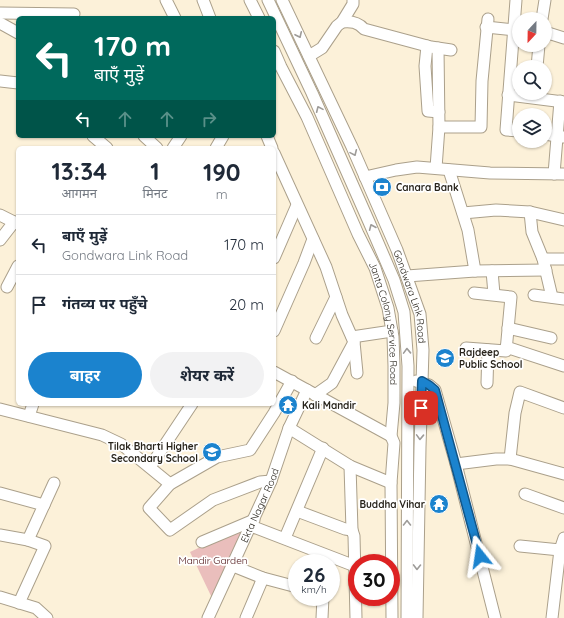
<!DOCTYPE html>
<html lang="hi">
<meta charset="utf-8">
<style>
body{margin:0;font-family:Quicksand,"Noto Sans Devanagari",sans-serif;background:#f2f2f3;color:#1f2937;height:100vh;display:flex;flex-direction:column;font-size:15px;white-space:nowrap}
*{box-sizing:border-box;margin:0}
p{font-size:13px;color:#747a83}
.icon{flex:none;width:22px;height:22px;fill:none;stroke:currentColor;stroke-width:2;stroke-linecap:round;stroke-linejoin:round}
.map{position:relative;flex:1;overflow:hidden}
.panel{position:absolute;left:16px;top:146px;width:260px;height:260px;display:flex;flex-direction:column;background:#fff;border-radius:6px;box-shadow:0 1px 3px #0004}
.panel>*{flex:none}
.hud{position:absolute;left:16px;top:16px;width:260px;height:122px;border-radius:6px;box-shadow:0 1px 3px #0004;background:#00695c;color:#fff;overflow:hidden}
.needle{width:26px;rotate:202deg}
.buttons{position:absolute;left:512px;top:12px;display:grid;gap:8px}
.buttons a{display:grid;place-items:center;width:40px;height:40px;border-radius:50%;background:#fff;box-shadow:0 1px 3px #0004;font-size:20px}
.speed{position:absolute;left:288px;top:554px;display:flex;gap:8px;font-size:20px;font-weight:700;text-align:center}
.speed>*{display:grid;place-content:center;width:52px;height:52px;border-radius:50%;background:#fff;box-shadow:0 1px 3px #0004;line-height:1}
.speed small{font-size:10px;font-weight:400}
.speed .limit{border:6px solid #d22;background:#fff;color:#111}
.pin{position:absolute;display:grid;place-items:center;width:34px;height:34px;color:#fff;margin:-17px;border-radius:8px;box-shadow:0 2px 6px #0006}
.me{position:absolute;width:44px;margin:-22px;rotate:345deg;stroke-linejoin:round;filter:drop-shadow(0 0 3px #0008)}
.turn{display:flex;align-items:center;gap:14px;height:84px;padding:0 12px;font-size:18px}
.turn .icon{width:52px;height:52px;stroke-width:2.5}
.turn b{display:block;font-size:28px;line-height:34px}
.lanes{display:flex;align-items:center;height:38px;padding:0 12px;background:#0003;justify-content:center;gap:20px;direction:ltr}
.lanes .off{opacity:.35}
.eta{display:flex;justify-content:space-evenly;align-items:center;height:68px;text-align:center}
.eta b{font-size:24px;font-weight:700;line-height:28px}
.cta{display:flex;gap:8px;margin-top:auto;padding:8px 12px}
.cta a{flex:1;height:46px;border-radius:24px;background:#1b83ce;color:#fff;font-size:16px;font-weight:700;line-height:46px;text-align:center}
.cta a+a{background:#f2f2f3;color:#1f2937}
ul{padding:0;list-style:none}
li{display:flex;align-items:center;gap:12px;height:60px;padding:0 12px;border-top:1px solid #e0e1e3}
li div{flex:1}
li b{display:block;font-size:15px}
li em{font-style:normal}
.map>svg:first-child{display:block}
.green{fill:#eabebc}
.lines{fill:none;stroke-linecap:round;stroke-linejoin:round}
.minor-casing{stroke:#aba08b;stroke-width:13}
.minor{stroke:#fff;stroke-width:11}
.oneway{stroke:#9e9c99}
.route-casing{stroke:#125586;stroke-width:10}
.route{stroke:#1b83ce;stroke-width:7}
.labels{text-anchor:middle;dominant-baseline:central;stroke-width:3.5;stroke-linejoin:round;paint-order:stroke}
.poi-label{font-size:10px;font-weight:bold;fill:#28241c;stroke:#fff;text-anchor:start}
.street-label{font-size:10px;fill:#28241c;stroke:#fff}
.park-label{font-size:10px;fill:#4c1215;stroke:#fff}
</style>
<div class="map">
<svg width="564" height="618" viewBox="0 0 564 618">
<rect width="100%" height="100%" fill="#fcf1d9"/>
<path class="green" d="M249,524L213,600L190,552Z"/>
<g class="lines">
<defs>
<g id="minor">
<path d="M166,0L175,18"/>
<path d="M203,0L210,18"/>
<path d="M250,0L259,18"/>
<path d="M268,0L312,93L369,222L394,280L404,312L408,366L407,618"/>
<path id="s1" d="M282,0L352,147L397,250L420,314L423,350L420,447L417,618"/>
<path d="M516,0L506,130L519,131"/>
<path d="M0,13L74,14"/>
<path d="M542,19L545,0"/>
<path d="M342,22C351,21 358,22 364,29L431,47L451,50"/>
<path d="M0,23L18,33"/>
<path d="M486,27L514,30"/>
<path d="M545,32L564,38"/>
<path d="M427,46L425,66L428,111L439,112"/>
<path id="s2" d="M274,51L281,67L307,117L358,234L375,268L388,308L393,337L394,366V403L391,436L394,443L391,483L392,618"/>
<path d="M309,56L322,48L337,26L342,22L353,4V0"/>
<path d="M537,67L539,45"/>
<path d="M0,81L18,83"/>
<path d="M508,95L564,102"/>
<path d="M439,127H481L482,81L488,19"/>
<path d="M545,134L563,137"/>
<path d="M93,136L107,148"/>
<path d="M144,136L157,148"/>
<path d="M267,136L272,148"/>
<path d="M173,148L181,136"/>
<path d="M216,148L223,136"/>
<path d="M274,153L326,267L342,315L354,342L357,373"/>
<path d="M436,168L439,127L438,48"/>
<path d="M449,170L468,230L475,271"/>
<path d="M554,174L560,101"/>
<path d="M365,177L396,170L417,167L490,173L564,174"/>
<path d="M530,212L532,232L543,259L552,297"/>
<path d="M463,213L496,210L530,212L564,220"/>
<path d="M0,215L18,224"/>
<path d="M0,240L14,222"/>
<path d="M274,258L297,205"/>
<path d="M543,259H564"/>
<path d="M492,271L494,294"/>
<path d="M407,276L475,271L546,270"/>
<path d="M7,287L18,266"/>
<path d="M534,295L564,299"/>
<path d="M508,328L551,338"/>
<path d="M274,331L304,263L313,239"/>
<path d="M352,337L392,331"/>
<path d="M316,338L336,297"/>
<path d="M506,347L564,366"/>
<path d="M466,348L506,351L511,297L474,293"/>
<path d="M274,372L391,436"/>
<path d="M416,381L429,385L435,390L456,464L495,618"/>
<path d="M487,383L488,350"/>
<path d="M315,395L332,383L354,342"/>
<path d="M0,409L102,435L121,444L170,484"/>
<path d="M29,416L33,404"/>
<path d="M289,428L350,466L391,483"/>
<path d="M510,459L515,413L520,392L564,408"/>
<path d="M456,464L496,459H510L564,474"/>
<path d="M350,466L352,530L354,536L356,618"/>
<path d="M150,467L192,404"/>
<path d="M271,481L260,482L213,500L170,530L149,508L170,484L217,457L250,450L274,413L292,381"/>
<path d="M0,493L44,505"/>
<path d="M525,494L564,508"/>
<path d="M297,511L345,529L352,530"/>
<path d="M251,526L355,566"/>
<path d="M0,535L28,540L45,546L19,603"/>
<path d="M285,538L323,448"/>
<path d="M28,540L54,483"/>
<path d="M202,542L254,520"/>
<path d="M520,546L560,550"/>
<path d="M233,566L263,578L297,587"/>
<path d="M0,597L36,608L47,618"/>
<path id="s3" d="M208,618L271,481L289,428L307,390"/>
<path d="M246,618L263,578"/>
<path d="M322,618L323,597"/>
<path d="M552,618L560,550L564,538"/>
</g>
</defs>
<use href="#minor" class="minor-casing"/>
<use href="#minor" class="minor"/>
</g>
<defs><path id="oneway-chevron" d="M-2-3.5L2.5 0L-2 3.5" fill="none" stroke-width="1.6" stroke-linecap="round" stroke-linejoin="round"/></defs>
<g class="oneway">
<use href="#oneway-chevron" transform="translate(299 35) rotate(65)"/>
<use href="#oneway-chevron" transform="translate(319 109) rotate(-114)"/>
<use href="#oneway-chevron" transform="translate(354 153) rotate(66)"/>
<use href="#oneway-chevron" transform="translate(372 227) rotate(-113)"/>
<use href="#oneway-chevron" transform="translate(407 351) rotate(-92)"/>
<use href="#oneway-chevron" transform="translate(420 437) rotate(92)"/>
<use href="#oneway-chevron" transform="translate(407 523) rotate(-90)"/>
<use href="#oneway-chevron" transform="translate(417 567) rotate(91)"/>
</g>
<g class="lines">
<defs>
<path id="route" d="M421,408L422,381L429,385L435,390L480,556"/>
</defs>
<use href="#route" class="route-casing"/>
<use href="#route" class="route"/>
</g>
<defs>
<symbol id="bank-disc" viewBox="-11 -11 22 22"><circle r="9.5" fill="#1b83ce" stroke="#fff"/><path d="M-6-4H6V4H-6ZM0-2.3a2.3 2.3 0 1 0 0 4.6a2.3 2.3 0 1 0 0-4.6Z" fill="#fff"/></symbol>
<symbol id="school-disc" viewBox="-11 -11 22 22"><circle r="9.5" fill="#1b83ce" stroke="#fff"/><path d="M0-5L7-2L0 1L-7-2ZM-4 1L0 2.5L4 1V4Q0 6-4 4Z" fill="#fff"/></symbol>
<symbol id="temple-disc" viewBox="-11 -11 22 22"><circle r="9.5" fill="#1b83ce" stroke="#fff"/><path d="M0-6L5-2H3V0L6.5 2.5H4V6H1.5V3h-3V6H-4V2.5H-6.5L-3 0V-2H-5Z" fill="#fff"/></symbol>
</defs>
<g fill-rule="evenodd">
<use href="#bank-disc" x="371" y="176" width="22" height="22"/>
<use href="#school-disc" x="434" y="347" width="22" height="22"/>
<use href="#temple-disc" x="277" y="394" width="22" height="22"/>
<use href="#school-disc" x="201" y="441" width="22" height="22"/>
<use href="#temple-disc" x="428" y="493" width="22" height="22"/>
</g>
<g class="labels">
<g class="poi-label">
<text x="396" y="187">Canara Bank</text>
<text x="459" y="352">Rajdeep<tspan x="459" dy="12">Public School</tspan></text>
<text x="302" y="405">Kali Mandir</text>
<text x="198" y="446" text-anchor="end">Tilak Bharti Higher<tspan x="198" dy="12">Secondary School</tspan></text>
<text x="425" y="504" text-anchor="end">Buddha Vihar</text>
</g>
<g class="street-label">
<text stroke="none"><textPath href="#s1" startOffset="324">Gondwara Link Road</textPath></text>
<text stroke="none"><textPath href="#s2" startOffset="296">Janta Colony Service Road</textPath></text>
<text stroke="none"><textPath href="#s3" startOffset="124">Ekta Nagar Road</textPath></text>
</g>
<g class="park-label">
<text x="213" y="560">Mandir Garden</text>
</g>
</g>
</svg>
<div class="buttons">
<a><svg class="needle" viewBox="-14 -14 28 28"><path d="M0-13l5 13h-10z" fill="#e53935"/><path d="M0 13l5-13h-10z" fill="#747a83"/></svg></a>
<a><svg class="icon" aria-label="search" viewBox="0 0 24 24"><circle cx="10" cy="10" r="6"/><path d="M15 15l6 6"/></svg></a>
<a><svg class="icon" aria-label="layers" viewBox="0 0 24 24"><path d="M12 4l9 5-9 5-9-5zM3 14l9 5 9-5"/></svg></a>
</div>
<div class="speed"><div>26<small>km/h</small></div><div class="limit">30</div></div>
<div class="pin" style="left:421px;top:408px;background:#d93025"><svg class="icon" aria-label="arrive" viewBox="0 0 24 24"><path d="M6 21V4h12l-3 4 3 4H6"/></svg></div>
<svg class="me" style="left:480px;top:556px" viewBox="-20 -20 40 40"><path d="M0-17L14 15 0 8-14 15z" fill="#1b83ce" stroke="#fff" stroke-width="4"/></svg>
<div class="hud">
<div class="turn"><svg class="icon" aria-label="left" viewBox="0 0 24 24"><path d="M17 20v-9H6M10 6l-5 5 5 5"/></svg><div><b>170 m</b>बाएँ मुड़ें</div></div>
<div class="lanes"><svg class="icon" aria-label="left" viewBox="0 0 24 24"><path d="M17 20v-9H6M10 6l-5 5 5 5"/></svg><svg class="icon off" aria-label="ahead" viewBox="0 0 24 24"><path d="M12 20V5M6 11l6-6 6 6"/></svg><svg class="icon off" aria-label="ahead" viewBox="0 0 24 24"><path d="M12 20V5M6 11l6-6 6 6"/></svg><svg class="icon off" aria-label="right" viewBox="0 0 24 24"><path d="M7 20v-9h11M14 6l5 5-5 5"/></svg></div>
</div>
<section class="panel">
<div class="eta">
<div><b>13:34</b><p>आगमन</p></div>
<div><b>1</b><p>मिनट</p></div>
<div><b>190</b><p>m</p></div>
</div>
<ul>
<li><svg class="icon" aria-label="left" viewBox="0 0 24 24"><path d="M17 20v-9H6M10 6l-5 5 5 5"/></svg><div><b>बाएँ मुड़ें</b><p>Gondwara Link Road</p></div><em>170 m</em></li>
<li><svg class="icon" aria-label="arrive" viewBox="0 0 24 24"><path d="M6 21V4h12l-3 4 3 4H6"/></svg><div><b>गंतव्य पर पहुँचे</b></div><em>20 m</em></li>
</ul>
<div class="cta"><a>बाहर</a><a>शेयर करें</a></div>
</section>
</div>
